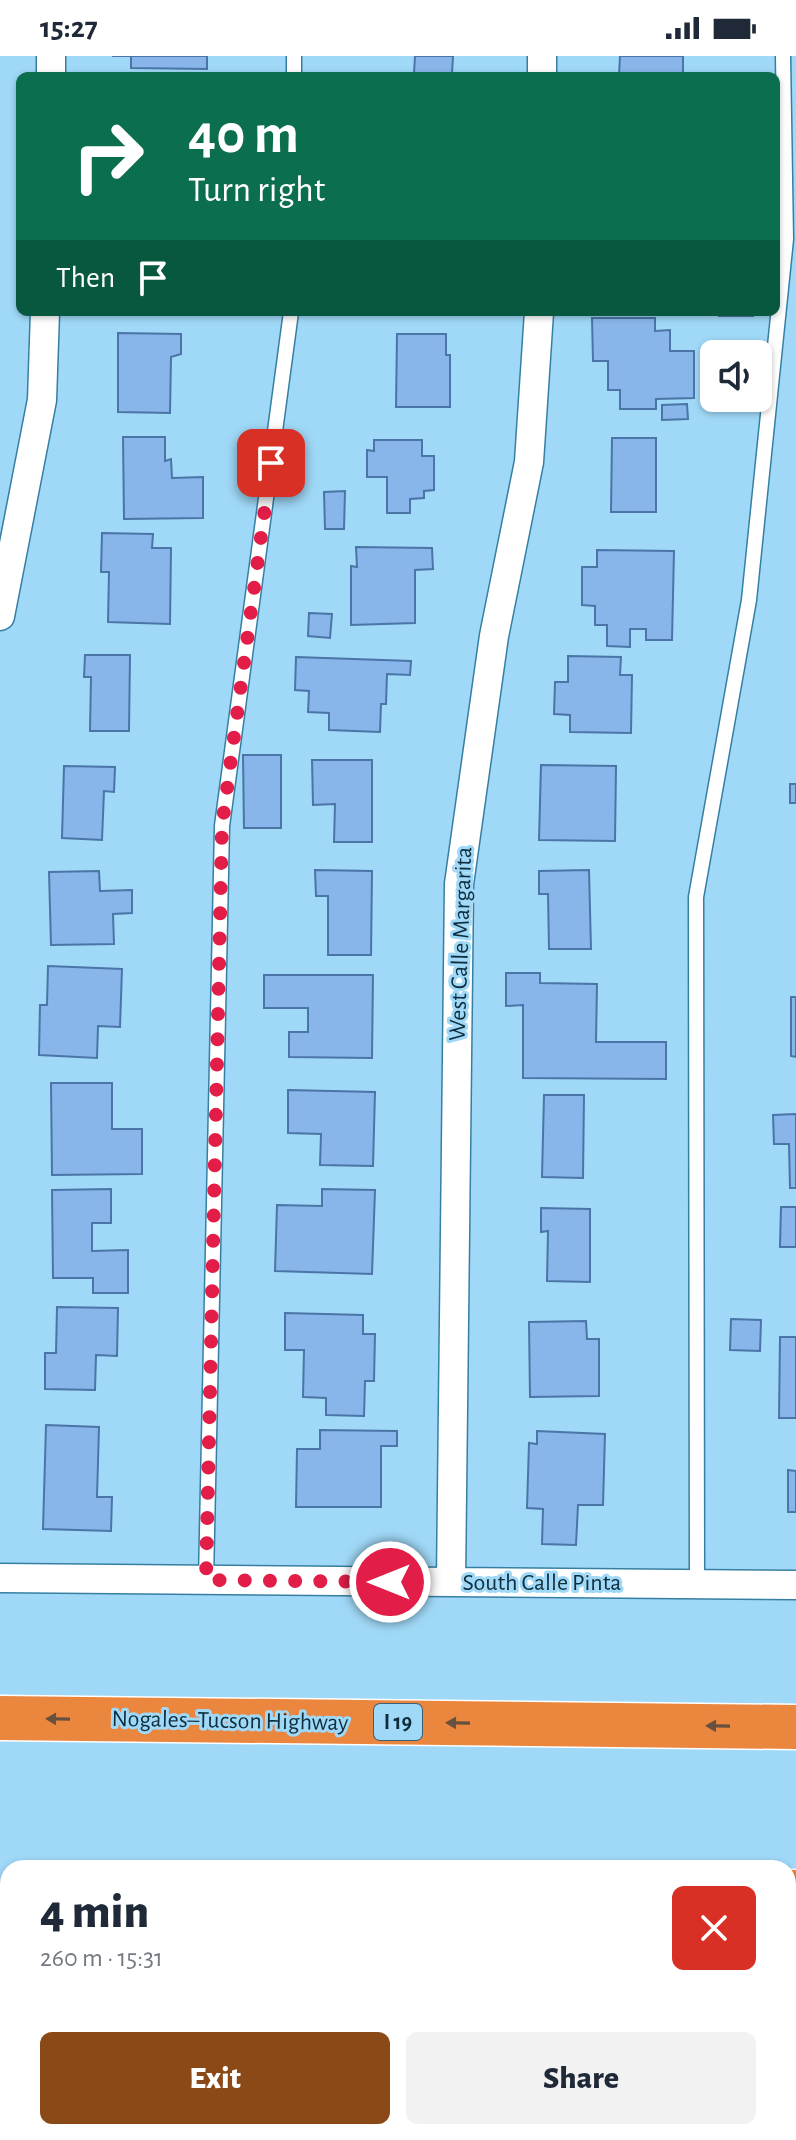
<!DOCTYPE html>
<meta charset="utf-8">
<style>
body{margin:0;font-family:"Alegreya Sans",sans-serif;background:#f2f2f3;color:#1f2937;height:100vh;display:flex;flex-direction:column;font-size:30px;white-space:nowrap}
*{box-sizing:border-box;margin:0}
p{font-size:26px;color:#747a83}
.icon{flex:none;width:44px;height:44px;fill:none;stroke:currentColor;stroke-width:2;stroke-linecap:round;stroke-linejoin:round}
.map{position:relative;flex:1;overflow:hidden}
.details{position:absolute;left:0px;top:1804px;width:796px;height:280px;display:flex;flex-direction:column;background:#fff;border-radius:24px 24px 0 0;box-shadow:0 2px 6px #0004}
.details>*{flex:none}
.guide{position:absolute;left:16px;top:16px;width:764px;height:244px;border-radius:12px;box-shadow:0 2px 6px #0004;background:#0b6e4f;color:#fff;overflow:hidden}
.buttons{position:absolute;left:700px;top:284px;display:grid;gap:16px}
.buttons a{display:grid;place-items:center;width:72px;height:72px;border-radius:12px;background:#fff;box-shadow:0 2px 6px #0004;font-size:40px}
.pin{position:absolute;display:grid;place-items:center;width:68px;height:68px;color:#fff;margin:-34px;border-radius:16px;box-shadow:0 4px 12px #0006}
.me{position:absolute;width:88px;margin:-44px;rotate:270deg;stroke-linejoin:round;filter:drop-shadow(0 0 6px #0008)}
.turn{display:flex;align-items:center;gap:28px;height:168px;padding:0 40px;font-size:36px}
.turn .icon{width:104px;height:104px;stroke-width:2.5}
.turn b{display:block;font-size:56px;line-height:68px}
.then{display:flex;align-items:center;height:76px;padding:0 40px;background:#0003;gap:16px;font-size:30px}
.round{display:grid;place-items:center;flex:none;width:84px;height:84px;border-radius:12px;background:#f2f2f3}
.overview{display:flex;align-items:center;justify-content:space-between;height:136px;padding:0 40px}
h1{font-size:48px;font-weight:800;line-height:60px}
.primary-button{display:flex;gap:16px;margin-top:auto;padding:16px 40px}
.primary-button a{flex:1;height:92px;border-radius:12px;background:#8b4917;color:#fff;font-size:32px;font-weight:800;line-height:92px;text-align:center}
.primary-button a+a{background:#f2f2f3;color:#1f2937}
.status{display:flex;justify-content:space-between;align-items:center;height:56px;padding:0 40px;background:#fff;direction:ltr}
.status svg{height:22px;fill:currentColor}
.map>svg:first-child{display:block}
.green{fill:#d97ca5}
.building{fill:#88b6ea;stroke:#4a75a6;stroke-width:2}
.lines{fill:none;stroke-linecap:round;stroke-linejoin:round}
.lane-casing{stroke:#367fa2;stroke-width:17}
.street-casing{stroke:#367fa2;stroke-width:31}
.highway-casing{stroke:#fff;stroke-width:47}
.lane{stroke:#fff;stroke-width:14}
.street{stroke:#fff;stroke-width:28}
.highway{stroke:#eb863f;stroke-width:44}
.oneway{fill:#67513e}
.route{stroke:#e11d48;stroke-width:14;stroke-dasharray:0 25.2}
.labels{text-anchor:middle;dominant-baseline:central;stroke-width:6;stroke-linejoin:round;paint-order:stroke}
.shield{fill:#a0d9f8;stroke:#3a6175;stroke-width:2}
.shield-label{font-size:22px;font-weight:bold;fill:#0f2e3d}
.street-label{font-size:24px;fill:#0f2e3d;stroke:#a0d9f8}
</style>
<div class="status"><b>15:27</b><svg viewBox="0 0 49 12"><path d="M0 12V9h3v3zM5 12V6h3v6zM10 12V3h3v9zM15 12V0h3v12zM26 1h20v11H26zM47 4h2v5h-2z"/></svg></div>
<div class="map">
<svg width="796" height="2084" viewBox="0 0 796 2084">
<rect width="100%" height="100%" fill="#a0d9f8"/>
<path class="green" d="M788,2005H796V2084H205L212,2076H788Z"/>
<path class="building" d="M112,0H207V13L131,12V0Z
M415,0H453L452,18L414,17Z
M620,0H683V20L619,19Z
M719,256H753V260H719Z
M592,262H655V275L670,274V295H694V342L656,343V353H620V334H608V305H593Z
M118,277L181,278V298L171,301L170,357L118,356Z
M397,278H446V299H450V351H396Z
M687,348L688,363L662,364V349Z
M123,381H165V405L171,403L172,422L203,421V462L124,463Z
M612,382H656V456H611Z
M374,384H422V400H434V434L424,435V442L410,443V457H387V421H367V394L374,395Z
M345,435L344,473H325L324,436Z
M102,477L153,478L152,492H171L170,568L108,566L109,516H101Z
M356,491L432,492L433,513L415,514V567L351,569V510L357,511Z
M597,494L674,495L672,584H646V573H630V591L607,590V569H595V550L582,549V511H597Z
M309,557L332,558L330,582L308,580Z
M85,599H130L129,675H90L91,621H84Z
M568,600L621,601L620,619H632L631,677L570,676V659L554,658L555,626H568Z
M296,601L411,605L410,619L387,618L386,648H381L380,676L329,674V657L308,656L309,635L295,634Z
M243,699H281V772H244Z
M312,704H372V786H334L335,748L313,749Z
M541,709L616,710L615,785L539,784Z
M64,710L115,711L114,736L104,735L102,784L62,782Z
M790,728H796V747H790Z
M315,814L372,815L371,899H328V840H316Z
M589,814L591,893H549L548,838H539V815Z
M99,815L100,835L132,834V857L113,858L114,888L51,889L49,816Z
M48,910L122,913L120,971L98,970L97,1002L39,999L40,949H47Z
M506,917H540V927L597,928L596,986H666V1023L523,1022V949L506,950Z
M264,919H373L372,1002L289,1001V976H308V952H264Z
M791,941H796V1001L791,1000Z
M51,1027H112V1073H142V1118L52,1119Z
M288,1034L375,1036L373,1110L320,1109L321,1078L288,1077Z
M544,1039H584L583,1122L542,1121Z
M796,1058V1132H790L789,1088H774L773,1059Z
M111,1133V1167H92V1195L128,1194V1237H93V1222H53L52,1134Z
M322,1133L375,1134L372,1218L275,1215L277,1149L322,1150Z
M781,1151H796V1191H780Z
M541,1152L590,1153V1226L547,1225L548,1175L541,1176Z
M57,1251L118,1252L117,1300L96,1299L95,1334L45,1333V1297H56Z
M285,1257L363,1259V1278H375L374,1325H365L364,1360L326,1359V1342L303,1341L304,1294H285Z
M731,1263L761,1264L760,1295L730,1294Z
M586,1265L587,1283H599V1340L530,1341L529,1266Z
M780,1281H796V1362H779Z
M46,1369L99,1371L97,1441H112L111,1475L43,1473Z
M320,1374L397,1375V1390H381V1451H296L297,1393H320Z
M537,1375L605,1378L603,1449H578L576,1489L542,1488L543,1453L527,1452L529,1387L537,1388Z
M788,1414L796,1415V1456H788Z"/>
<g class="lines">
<defs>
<path id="lane" d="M294,0V20
M206,1524L222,770L291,256
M697,1528L696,841L749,544L786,183L783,0"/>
<path id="street" d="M542,0V20
M51,20V0
M0,560L42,344L45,256
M0,1522L796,1529
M451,1526L459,828L494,580L529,406L539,256"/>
<path id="highway" d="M0,1662L796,1671
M788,1836H796
M0,1858H8
M788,1915H796"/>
</defs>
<use href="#lane" class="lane-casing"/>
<use href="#street" class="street-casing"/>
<use href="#highway" class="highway-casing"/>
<use href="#lane" class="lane"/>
<use href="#street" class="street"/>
<use href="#highway" class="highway"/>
</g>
<defs><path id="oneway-solid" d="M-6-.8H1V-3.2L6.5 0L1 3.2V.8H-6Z" transform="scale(2)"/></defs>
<g class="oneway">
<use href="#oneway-solid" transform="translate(58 1663) rotate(-179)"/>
<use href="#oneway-solid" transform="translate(458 1667) rotate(-179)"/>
<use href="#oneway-solid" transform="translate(718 1670) rotate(-179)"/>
</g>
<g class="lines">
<path class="route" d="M271,407L222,770L206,1524L390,1526"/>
</g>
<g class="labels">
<rect class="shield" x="374" y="1648" width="48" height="36" rx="6"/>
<g class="shield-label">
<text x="398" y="1666">I 19</text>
</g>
<g class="street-label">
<text transform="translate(461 888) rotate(-88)">West Calle Margarita</text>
<text x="542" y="1527">South Calle Pinta</text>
<text transform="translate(230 1665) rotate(1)">Nogales–Tucson Highway</text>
</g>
</g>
</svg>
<div class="buttons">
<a><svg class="icon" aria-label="sound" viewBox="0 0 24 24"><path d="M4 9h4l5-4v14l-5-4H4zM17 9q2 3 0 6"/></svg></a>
</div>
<div class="pin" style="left:271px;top:407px;background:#d93025"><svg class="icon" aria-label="arrive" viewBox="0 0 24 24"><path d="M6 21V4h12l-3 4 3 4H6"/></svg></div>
<svg class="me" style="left:390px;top:1526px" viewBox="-20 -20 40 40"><circle r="17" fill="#e11d48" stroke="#fff" stroke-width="3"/><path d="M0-11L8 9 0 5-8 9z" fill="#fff"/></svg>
<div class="guide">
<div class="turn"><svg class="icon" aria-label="right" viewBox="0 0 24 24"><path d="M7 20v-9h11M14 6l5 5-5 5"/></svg><div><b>40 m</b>Turn right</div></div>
<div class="then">Then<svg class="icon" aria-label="arrive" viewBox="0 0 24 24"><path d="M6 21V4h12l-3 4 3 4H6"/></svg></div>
</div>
<section class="details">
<div class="overview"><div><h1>4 min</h1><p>260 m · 15:31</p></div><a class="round" style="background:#d93025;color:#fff"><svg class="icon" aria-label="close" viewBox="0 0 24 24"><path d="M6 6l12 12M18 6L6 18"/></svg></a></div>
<div class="primary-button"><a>Exit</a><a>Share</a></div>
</section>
</div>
